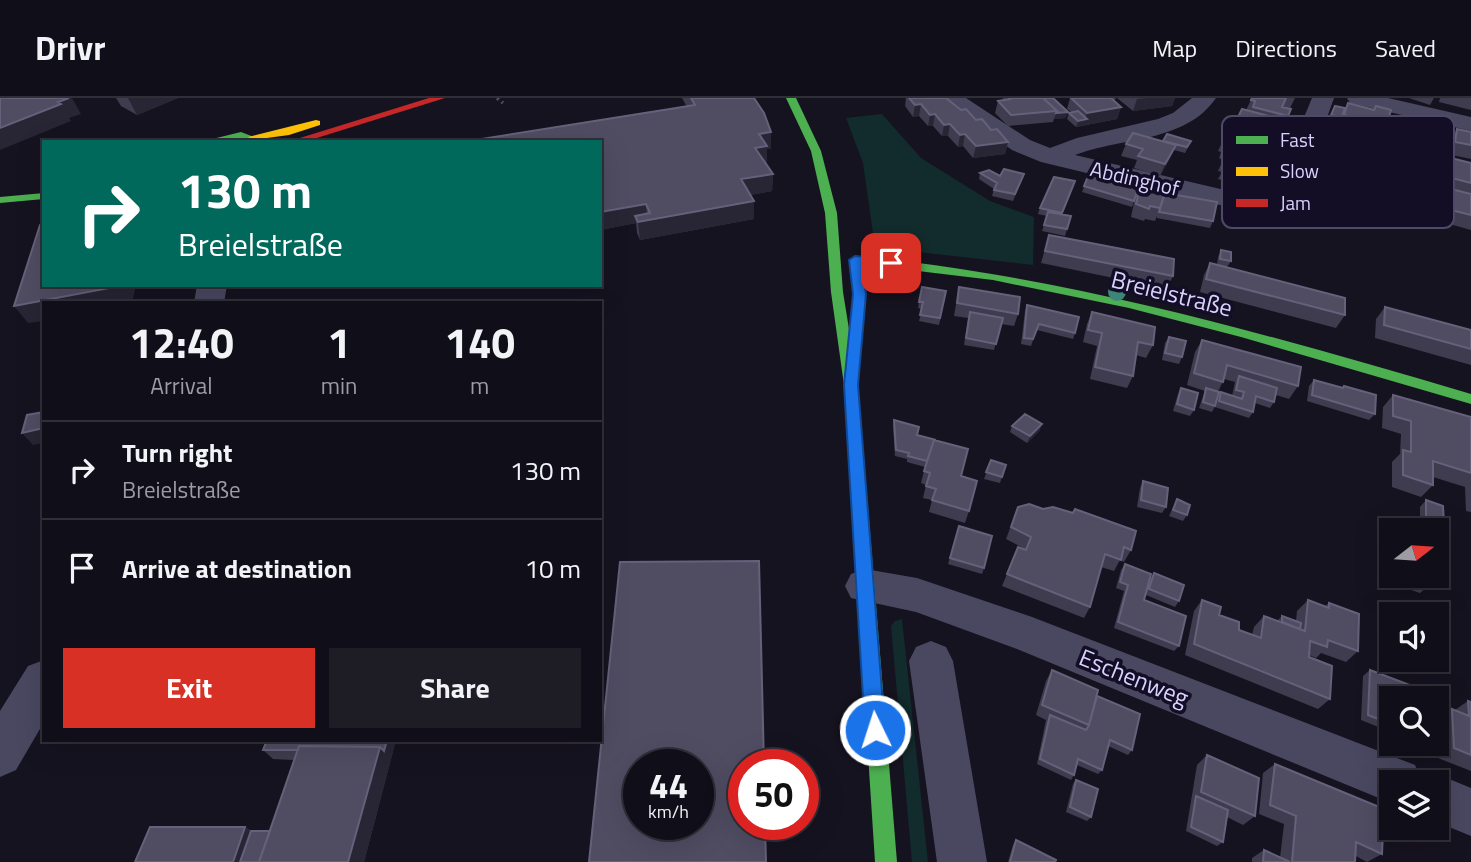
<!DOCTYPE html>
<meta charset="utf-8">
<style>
body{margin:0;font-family:"Titillium Web",sans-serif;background:#1e1c25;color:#f1f3f6;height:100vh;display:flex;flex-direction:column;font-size:26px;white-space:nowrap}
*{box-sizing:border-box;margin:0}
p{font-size:23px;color:#9c9ca2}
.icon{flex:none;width:38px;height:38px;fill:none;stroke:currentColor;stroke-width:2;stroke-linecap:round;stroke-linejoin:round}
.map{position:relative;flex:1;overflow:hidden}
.sheet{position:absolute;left:42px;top:203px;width:560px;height:441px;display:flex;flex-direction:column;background:#100e18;border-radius:0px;box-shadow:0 7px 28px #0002,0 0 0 2px #302e37}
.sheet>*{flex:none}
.banner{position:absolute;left:42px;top:42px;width:560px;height:147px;border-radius:0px;box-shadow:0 7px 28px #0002,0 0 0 2px #302e37;background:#00695c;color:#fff;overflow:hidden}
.needle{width:46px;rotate:73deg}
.buttons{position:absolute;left:1379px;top:420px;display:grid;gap:14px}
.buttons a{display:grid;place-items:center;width:70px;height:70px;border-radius:0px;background:#100e18;box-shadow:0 7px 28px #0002,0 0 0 2px #302e37;font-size:35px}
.speed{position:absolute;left:623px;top:651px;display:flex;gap:14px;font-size:35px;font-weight:700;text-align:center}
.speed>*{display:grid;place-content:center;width:91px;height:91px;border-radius:50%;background:#100e18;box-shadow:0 7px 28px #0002,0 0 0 2px #302e37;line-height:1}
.speed small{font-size:18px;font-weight:400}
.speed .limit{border:10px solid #d22;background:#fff;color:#111}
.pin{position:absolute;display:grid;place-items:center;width:60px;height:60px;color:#fff;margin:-30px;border-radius:14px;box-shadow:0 4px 10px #0006}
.me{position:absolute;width:77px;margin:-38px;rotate:356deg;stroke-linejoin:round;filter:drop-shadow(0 0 5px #0008)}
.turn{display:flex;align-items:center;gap:24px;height:147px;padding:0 21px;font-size:32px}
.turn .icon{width:91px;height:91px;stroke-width:2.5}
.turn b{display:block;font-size:49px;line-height:60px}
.eta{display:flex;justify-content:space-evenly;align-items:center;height:119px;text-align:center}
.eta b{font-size:42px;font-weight:700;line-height:49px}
.button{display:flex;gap:14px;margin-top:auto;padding:14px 21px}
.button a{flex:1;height:80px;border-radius:0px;background:#d93025;color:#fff;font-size:28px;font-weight:700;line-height:80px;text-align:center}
.button a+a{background:#1e1c25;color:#f1f3f6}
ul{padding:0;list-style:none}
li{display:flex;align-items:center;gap:21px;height:98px;padding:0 21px;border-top:2px solid #302e37}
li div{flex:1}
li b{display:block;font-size:26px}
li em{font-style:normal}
header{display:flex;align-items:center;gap:42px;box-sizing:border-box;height:98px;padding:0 35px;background:#100e18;border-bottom:2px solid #302e37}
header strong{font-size:33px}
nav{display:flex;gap:38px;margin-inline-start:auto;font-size:24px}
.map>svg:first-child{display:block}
.green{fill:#122b2c}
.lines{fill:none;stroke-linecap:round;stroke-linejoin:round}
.path{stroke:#44505f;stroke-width:3.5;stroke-dasharray:2.5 3.5;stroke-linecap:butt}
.street{fill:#4a4861;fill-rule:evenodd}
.fast{fill:#4caf50;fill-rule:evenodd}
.slow{fill:#ffc107;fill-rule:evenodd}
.jam{fill:#c62828;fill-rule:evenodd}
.tree{fill:#3d8479}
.wall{fill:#3f3c4f}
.shaded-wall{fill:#282534}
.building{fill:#504c62;stroke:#65617b;stroke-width:2;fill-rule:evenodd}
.route{fill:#1a73e8;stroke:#114b97;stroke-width:2}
.labels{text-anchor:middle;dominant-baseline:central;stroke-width:7;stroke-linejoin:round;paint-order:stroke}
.far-street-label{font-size:21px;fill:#d8d2ff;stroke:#130e25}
.street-label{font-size:24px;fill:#d8d2ff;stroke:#130e25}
.key{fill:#130e25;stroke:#4e4966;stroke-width:2}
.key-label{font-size:19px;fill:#d8d2ff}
</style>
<header>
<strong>Drivr</strong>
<nav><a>Map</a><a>Directions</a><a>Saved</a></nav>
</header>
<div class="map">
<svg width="1471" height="764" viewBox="0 0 1471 764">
<rect width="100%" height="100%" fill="#161320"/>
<path class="green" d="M882,16L921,60L990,103L1034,119L1033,167L900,152L878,143L873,135L863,65L846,20Z
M902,521L928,764H912L891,528L895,523Z"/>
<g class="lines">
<path class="path" d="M497,0L503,5"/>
<path class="street" d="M939,0H966L1030,42L1050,50L1077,40L1158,21L1173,15L1192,0H1216C1185,45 1122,39 1075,57L1229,93L1233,99L1229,105L1220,107L1041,64L1012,52Z
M1312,0H1334L1309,70L1305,75L1296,78L1287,75L1283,70Z
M1347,0H1388L1471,19V33L1350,5Z
M197,187H227L224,205H194Z
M865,471L917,480L1032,519L1415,667L1421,682L1437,676L1471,690V738L1437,724V684H1391V705L1017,551L916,514L851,500L845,488L851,476Z
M931,543L946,549L953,563L987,764H937L909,563L916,549Z
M44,562V624L16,672L0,679V613L28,568Z"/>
<path class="fast" d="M786,0H796L821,53L837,115L843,194L858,287L897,764H875L844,287L831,194L825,115L811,53Z
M241,34L267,44H251L240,40L200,44Z
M44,95V101L0,105V99Z
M855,158C1069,178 1266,236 1471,296V306L1241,239L1129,210L993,182L851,165L849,162Z"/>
<path class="slow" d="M316,22L320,23V27L289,37L253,42L248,39Z"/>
<path class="jam" d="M429,0H445L304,44H287Z"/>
</g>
<circle class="tree" cx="1117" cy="194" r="9"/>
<path class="wall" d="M116,0H178L137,17L121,8Z
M682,0H754L771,51H767V65H766L773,76L772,93L750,97L754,121L640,142L637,135L636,125L600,132L687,9Z
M906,0H946L961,12L1008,44L1005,56L973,60L963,48L958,49L948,38H942L933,28H928L919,18L913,19L905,8Z
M1003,0H1053L1066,20L1054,21L1053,24L1008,28L995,15L998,3L1003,2Z
M1070,0H1116L1114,3L1121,9L1117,21L1076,29L1067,21L1069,15L1071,14L1067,11Z
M1117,0H1178H1175L1172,8L1133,13Z
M1252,0H1295L1290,10L1283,8L1282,9L1291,11L1282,30L1269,26L1268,29L1278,31L1269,49L1257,46L1256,49V70L1266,72L1257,92L1218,81L1222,74L1218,73L1223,62L1219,60L1221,54L1218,53L1229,30L1232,31L1242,11L1246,12Z
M1409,0H1434L1430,7Z
M1440,0H1471V12L1439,4Z
M1348,5L1374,11L1376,8L1388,23L1397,25L1402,19L1427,25L1429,22L1444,35L1453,37L1457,31L1471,34V61L1447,56V52L1436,50L1435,52L1391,43L1392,40L1337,29L1339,25L1328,23L1335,8L1345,11Z
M1338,37L1375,65L1369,75L1374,77L1378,71L1393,91L1385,103L1353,94L1347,104L1321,97L1327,79L1335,67L1338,57L1329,55Z
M1163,43H1191L1185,55L1174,52L1160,78L1134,70L1137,62L1121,58L1126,46Z
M1451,60L1471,65V132L1435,122L1437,109L1446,97H1447L1449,94L1435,90L1437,78L1445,66H1447Z
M1091,71L1165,95L1213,123L1210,130L1157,120V118L1155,123L1145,121L1144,123L1131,119L1135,100L1132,109L1082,94Z
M980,75L1000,78L1024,76L1013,103L992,98L994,91L979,81Z
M1416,76L1427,83L1425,85L1426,92L1422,99L1407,95L1409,88Z
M1280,78L1298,94L1295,100L1273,94Z
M1075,83L1062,117L1071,118L1065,138L1042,133L1047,118L1038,116L1040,110Z
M1302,102L1320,113L1316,119L1300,116L1299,108Z
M1049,137L1173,178L1167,191L1041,165Z
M1221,152L1231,163L1227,169L1345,217L1336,230L1200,194L1204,177L1210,165L1217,167L1218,159Z
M922,189L946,193L939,227L919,223L922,211L918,210Z
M959,189L1018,216L1014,228L1001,226L994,252L964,247L968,220L954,218Z
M1027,207L1075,235L1073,241L1037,232L1031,248L1021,246L1025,213Z
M1385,209L1471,232V267L1375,240L1376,221Z
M1092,214L1153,247L1146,260L1136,257L1133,278L1127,290L1090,281L1097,248L1083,244L1087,226Z
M1169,239L1182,259L1179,266L1162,262L1165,245Z
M1202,242L1298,288L1289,301L1276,297L1274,304L1270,310L1255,305L1253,314L1249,320L1215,309L1218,301L1221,294L1232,298L1235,284L1224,281L1218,294L1215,308L1212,314L1199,310L1205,293L1187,287L1195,254Z
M1314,282L1342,290L1344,288L1375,316L1369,322L1307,303L1309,288Z
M1181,290L1194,312L1190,318L1173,313L1178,296Z
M1393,297L1471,319V414L1466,413L1465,389L1433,379V387L1421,399L1392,389V364L1400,356L1401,336L1382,330L1383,309Z
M894,322L917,337L961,378L969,413L965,425L929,414L932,402L923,400L926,387L921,385L925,369L907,364V361L895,358L893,329Z
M1012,328L1040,332L1027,345L1010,334Z
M991,362L1006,367L1000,385L984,381Z
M1143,383L1166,409L1162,415L1137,409L1140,390Z
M1177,401L1187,417L1183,423L1169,418Z
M1426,402L1444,426L1438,432L1420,426V409Z
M1018,409L1131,452L1124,464L1120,462L1114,473L1101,469L1090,509L1084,520L1002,488L1018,449L1025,451L1006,441Z
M959,428L984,470L982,476L948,466Z
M1388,429L1391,432V457L1380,453L1382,435Z
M1125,466L1148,489L1150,481L1154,475L1179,503L1175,509L1146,497L1144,502L1179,548L1174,553L1114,530L1124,493L1116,490L1121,472Z
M1392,478H1427V489L1420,495L1391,485Z
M1202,502L1219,517L1239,532L1252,537L1254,529L1264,518L1277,523L1282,518L1296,523L1297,513L1308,502L1325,508L1329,505L1358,553L1346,564L1321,555L1316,560L1309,557V559L1330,601L1318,611L1185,557L1194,513Z
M1052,572L1097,598L1132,652L1128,657L1108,648L1102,672L1098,676L1077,667L1074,677L1071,682L1037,666L1046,622L1036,617L1046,583Z
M1370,572L1391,600V634L1361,622L1363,578Z
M1468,603L1471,604V673L1438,660V621L1452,611L1455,612Z
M396,642L364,764H135L245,729L251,733H270L294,662L273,661L263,652Z
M1207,657L1255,718L1243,727L1227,719L1223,744L1217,748L1186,733L1197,667Z
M1275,666L1382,756L1367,764L1356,758L1355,764H1252V760L1264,752L1280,760L1284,726L1259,716L1263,675Z
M1076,682L1091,719L1087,723L1066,714L1073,686Z
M1016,742L1055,764H1008L1013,747Z"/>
<path class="shaded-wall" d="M69,0H72L81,16L69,20L71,23L0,52V30Z
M128,0H178L137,17Z
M1148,0H1178H1175L1172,8L1133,13L1137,1Z
M921,6L919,18L913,19L915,7Z
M1121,9L1117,21L1076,29L1078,23L1085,22L1087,15Z
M1068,14L1066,20L1054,21L1056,15Z
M935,16L933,28H928L930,17Z
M950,26L948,38H942L944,27Z
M771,34V51H767V65L755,67V50L759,36Z
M965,36L963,48L958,49L960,37Z
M1008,44L1005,56L973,60L976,48Z
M1176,47L1171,59L1160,78L1165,66Z
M773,76L772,93L741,99V81Z
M754,103V121L640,142L638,124L635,118L636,125L600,132V114L646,106L647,123Z
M120,187H136L132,205H44V223L28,225L14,208Z
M1042,326L1040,332L1027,345L1030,338Z
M44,330V345L33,347L22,335Z
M387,642H396L364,764H348L380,649Z
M245,729L256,738L247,764H233Z"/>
<path class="building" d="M0,0H69L58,4L61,6L0,30Z
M691,0H754L764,15L771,34L759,36L767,48L755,50L773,76L741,81L754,103L638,124L635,118L650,115L646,106L600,114V44H463L695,7Z
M909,0H946L961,12L966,11L976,22L982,21L991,32L997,31L1008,44L976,48L965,36L960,37L950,26L944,27L935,16L930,17L921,6L915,7Z
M1009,0H1043L1057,13L1011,17L998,3L1010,1Z
M1043,0H1053L1068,14L1056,15L1057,13Z
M1071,0H1111L1121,9L1087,15Z
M1252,0H1286L1282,9L1291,11L1288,18L1253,9L1255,3L1251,2Z
M1348,5L1374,12L1376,8L1391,12L1387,26L1344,17Z
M1335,8L1345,10L1342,19L1331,17Z
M1242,11L1273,19L1268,29L1278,31L1275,37L1238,28L1241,22L1237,21Z
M1078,13L1087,21L1078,23L1069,15Z
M1457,31L1471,34V47L1455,44Z
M1133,35L1176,47L1165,66L1138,58L1143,51L1126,46Z
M1167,36L1191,43L1187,49L1163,43Z
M1451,60L1471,65V85L1444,78L1445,66L1450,67Z
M1004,71L1024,76L1015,96L994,92L997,85L980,75L989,72L1000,78Z
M1091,71L1140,84L1134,103L1084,88Z
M1054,79L1075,83L1062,115L1040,110Z
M1142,81L1167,87L1160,110L1150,108L1149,111L1136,106Z
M1451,91L1471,96V117L1443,110L1446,97L1450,98Z
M1165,95L1217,104L1213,123L1159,114Z
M1048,114L1071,118L1067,131L1044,127Z
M44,126V187H120V188L14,208L40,127Z
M1049,137L1174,161L1173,178L1045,153Z
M1221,152L1231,154V163L1220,161Z
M1210,165L1345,200V217L1206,181Z
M922,189L946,193L940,220L920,217L923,204H919Z
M959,189L1020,199L1018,216L957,205Z
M1027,207L1079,219L1075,235L1039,226L1033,241L1024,240Z
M1385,209L1471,232V251L1384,227Z
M970,214L1003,220L996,246L966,240Z
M1092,214L1155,229L1153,247L1138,244L1133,278L1095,269L1102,235L1088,232Z
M1169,239L1186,243L1182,259L1165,255Z
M1202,242L1301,269L1298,288L1227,267L1223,284L1194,275Z
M1239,278L1277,290L1274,304L1256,298L1253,314L1219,303L1221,294L1242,301L1244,294L1236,292Z
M1314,282L1343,290L1344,288L1376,297L1375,316L1312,297Z
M1181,290L1198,295L1194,312L1177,306Z
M1206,290L1219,294L1215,308L1203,304Z
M1393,297L1471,319V375L1433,363V387L1403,377V352L1411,354V323L1393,318Z
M44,314V330L22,335L27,317Z
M1025,316L1042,326L1030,338L1012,328Z
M894,322L919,329L917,337L936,342H934L927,363L908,358L909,355L896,352Z
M934,342L968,351L961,378L977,383L969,413L932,402L936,391L926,388L930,375L924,373Z
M991,362L1006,367L1002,379L986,374Z
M1143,383L1168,390L1166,409L1141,402Z
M1177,401L1190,407L1187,417L1173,412Z
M1426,402L1443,408L1444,426L1426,420Z
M1029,406L1043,411L1053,409L1073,415L1075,411L1136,433L1131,452L1124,449L1121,462L1105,456L1090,509L1007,476L1018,449L1026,452L1031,439L1011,429L1018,409Z
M959,428L992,438L984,470L950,460Z
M1388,429L1398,432H1391V449L1386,447Z
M759,463L764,667H744V726H765L766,764H589L620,464ZM639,667H698V726H639Z
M1125,466L1151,476L1144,502L1186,518L1179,548L1118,524L1128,487L1120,484Z
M1154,475L1184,487L1179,503L1149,491Z
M1398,478H1427V489L1398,479Z
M1202,502L1221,509L1219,517L1239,524V532L1261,540L1264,518L1305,533L1308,502L1329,510V505L1359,516L1358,553L1328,542L1327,549L1310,543L1309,559L1332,568L1330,601L1194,546Z
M1282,518L1301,525L1300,531L1282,524Z
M1052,572L1098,592L1089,627L1042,607Z
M1370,572L1420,591V600H1391V626L1368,617Z
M1097,598L1140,616L1132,652L1110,642L1102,672L1078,661L1074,677L1040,661L1050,617L1086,632L1089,627Z
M1468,603L1471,604V657L1454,650L1452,611L1469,618Z
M267,642H387L384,653L380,649L299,648L298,652H263Z
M299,648L380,649L348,764H259Z
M1207,657L1259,680L1255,718L1201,694Z
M1275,666L1384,711L1382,756L1356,744L1355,764H1292L1296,718L1270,707Z
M1076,682L1098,691L1091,719L1070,709Z
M1196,698L1228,712L1223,744L1191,729Z
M150,729H245L233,764H135Z
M251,733H270L259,764H240Z
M1016,742L1056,762L1055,764H1010Z
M1264,752L1290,764H1263Z"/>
<path class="route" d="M855,158L891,161L898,165L891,169L862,166L866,196L858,287L885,632L882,639L875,642L868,639L865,632L844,287L853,196L849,162Z"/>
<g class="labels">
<g class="far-street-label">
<text transform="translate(1135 80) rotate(13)">Abdinghof</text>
</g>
<g class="street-label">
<text transform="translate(1172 195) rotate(14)">Breielstraße</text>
<text transform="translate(1134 579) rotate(22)">Eschenweg</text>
</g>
</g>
<rect x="1222" y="18" width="232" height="112" rx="10" class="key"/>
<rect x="1236" y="38" width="32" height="8" fill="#4caf50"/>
<rect x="1236" y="69" width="32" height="9" fill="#ffc107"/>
<rect x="1236" y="101" width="32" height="8" fill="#c62828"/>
<g class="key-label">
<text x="1280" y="49">Fast</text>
<text x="1280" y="80">Slow</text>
<text x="1280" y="112">Jam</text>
</g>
</svg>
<div class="buttons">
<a><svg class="needle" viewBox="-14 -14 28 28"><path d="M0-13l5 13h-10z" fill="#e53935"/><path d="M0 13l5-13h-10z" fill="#9c9ca2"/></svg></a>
<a><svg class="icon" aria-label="sound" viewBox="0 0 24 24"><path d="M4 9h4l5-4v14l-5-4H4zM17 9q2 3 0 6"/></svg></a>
<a><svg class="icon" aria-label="search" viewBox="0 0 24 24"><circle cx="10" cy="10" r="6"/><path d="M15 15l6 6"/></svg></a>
<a><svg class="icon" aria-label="layers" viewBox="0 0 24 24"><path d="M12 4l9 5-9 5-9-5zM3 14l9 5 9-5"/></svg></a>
</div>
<div class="speed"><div>44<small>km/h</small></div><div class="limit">50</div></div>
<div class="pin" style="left:891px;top:165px;background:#d93025"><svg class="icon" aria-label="arrive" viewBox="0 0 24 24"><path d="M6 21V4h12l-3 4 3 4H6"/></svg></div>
<svg class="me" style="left:875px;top:632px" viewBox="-20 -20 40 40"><circle r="17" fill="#1a73e8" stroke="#fff" stroke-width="3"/><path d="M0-11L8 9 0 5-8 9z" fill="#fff"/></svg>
<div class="banner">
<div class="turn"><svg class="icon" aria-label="right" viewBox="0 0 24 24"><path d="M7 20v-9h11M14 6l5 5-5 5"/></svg><div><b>130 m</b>Breielstraße</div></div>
</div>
<section class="sheet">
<div class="eta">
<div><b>12:40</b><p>Arrival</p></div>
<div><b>1</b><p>min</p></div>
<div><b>140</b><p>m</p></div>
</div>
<ul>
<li><svg class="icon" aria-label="right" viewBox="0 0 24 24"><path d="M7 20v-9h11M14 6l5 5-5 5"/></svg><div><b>Turn right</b><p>Breielstraße</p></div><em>130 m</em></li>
<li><svg class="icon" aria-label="arrive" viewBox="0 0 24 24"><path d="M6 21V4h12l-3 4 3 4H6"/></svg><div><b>Arrive at destination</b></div><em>10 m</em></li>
</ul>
<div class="button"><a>Exit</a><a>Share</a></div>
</section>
</div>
